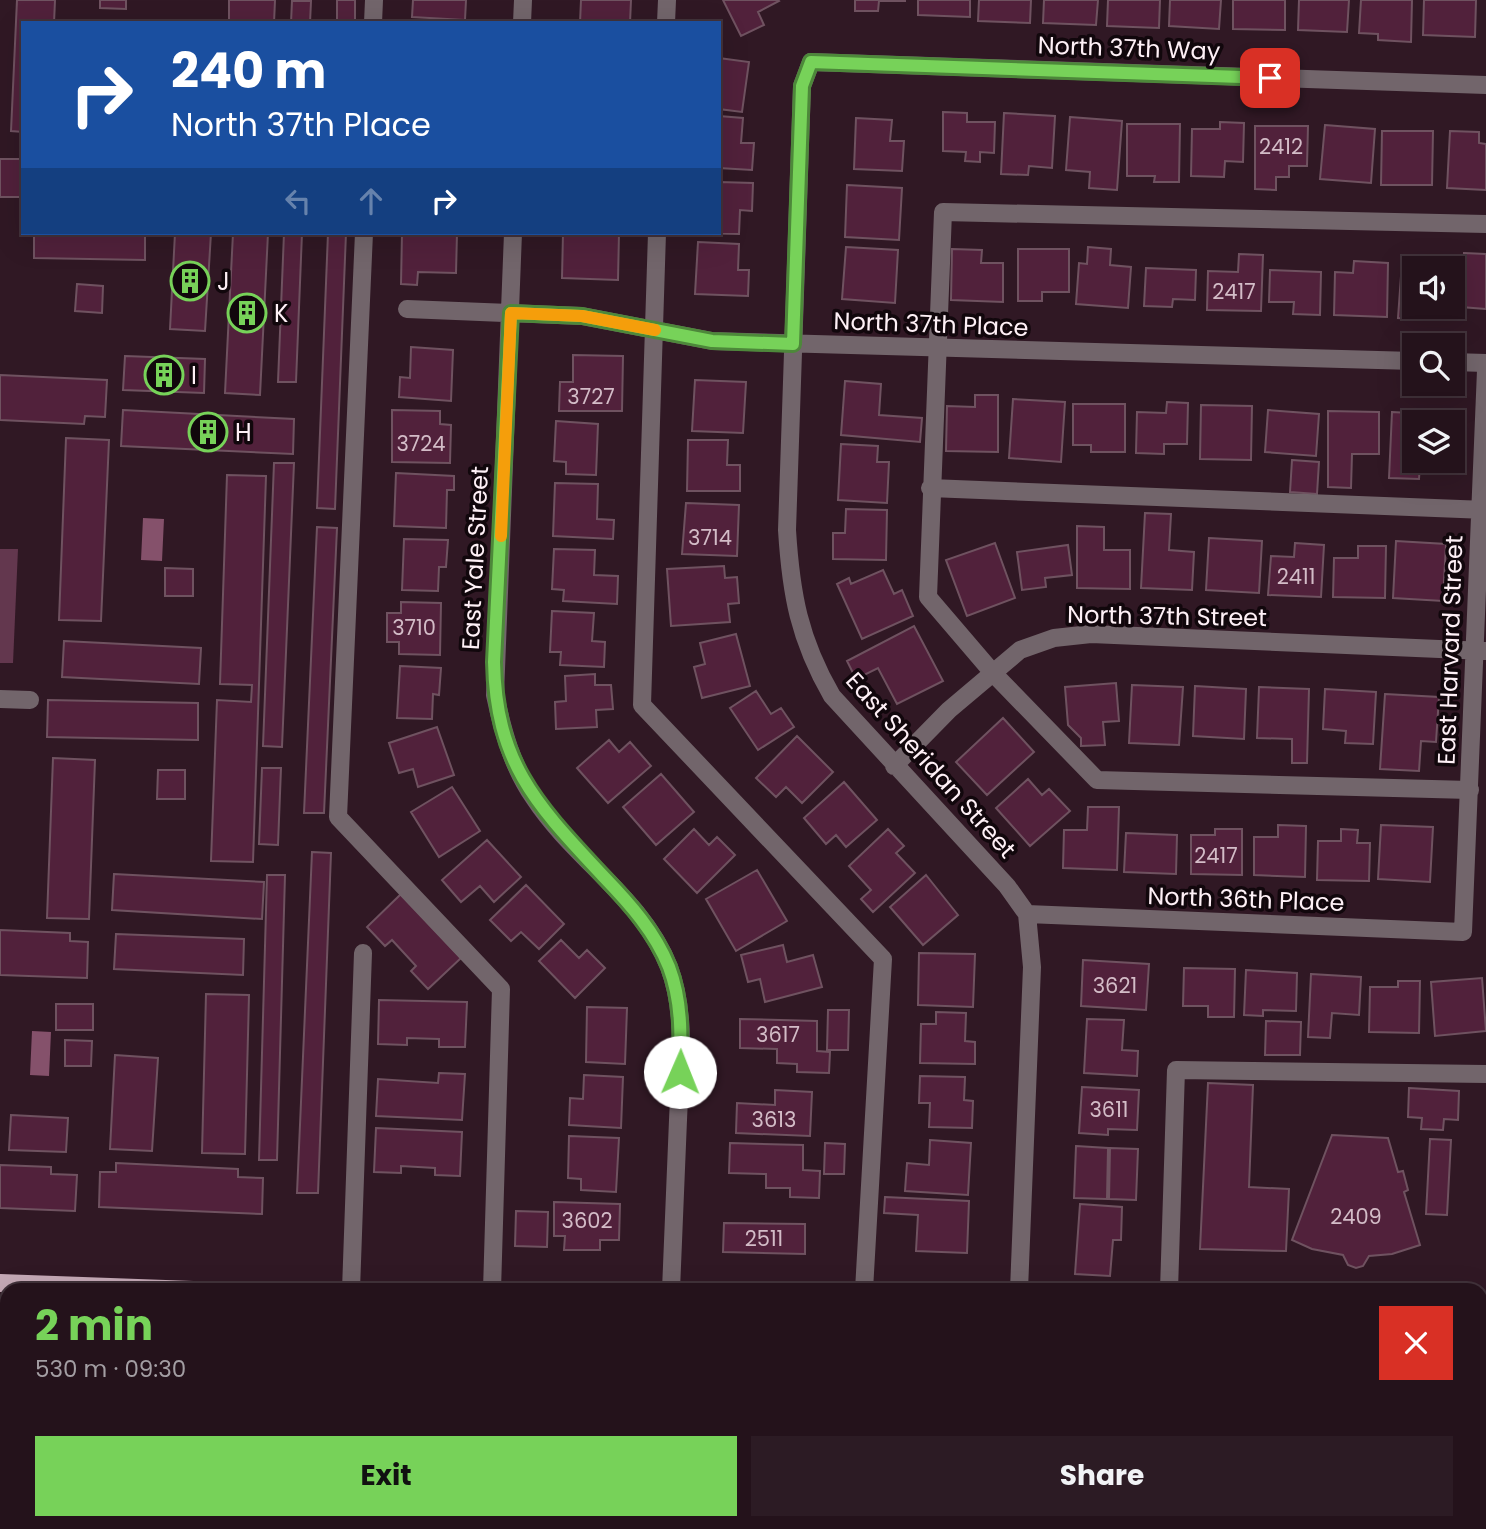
<!DOCTYPE html>
<meta charset="utf-8">
<style>
body{margin:0;font-family:Poppins,sans-serif;background:#2c1b24;color:#f1f3f6;height:100vh;display:flex;flex-direction:column;font-size:26px;white-space:nowrap}
*{box-sizing:border-box;margin:0}
p{font-size:23px;color:#a39ea3}
.icon{flex:none;width:38px;height:38px;fill:none;stroke:currentColor;stroke-width:2;stroke-linecap:round;stroke-linejoin:round}
.map{position:relative;flex:1;overflow:hidden}
.panel{position:absolute;left:0px;top:1283px;width:1488px;height:247px;display:flex;flex-direction:column;background:#24121b;border-radius:21px 21px 0 0;box-shadow:0 7px 28px #0002,0 0 0 2px #41323a}
.panel>*{flex:none}
.banner{position:absolute;left:21px;top:21px;width:700px;height:214px;border-radius:0px;box-shadow:0 7px 28px #0002,0 0 0 2px #41323a;background:#1a4fa0;color:#fff;overflow:hidden}
.controls{position:absolute;left:1402px;top:256px;display:grid;gap:14px}
.controls a{display:grid;place-items:center;width:63px;height:63px;border-radius:0px;background:#24121b;box-shadow:0 7px 28px #0002,0 0 0 2px #41323a;font-size:35px}
.pin{position:absolute;display:grid;place-items:center;width:60px;height:60px;color:#fff;margin:-30px;border-radius:14px;box-shadow:0 4px 10px #0006}
.me{position:absolute;width:77px;margin:-38px;rotate:1deg;stroke-linejoin:round;filter:drop-shadow(0 0 5px #0008)}
.turn{display:flex;align-items:center;gap:24px;height:147px;padding:0 35px;font-size:32px}
.turn .icon{width:91px;height:91px;stroke-width:2.5}
.turn b{display:block;font-size:49px;line-height:60px}
.lanes{display:flex;align-items:center;height:66px;padding:0 35px;background:#0003;justify-content:center;gap:35px;direction:ltr}
.lanes .off{opacity:.35}
.round{display:grid;place-items:center;flex:none;width:74px;height:74px;border-radius:0px;background:#2c1b24}
.summary{display:flex;align-items:center;justify-content:space-between;height:119px;padding:0 35px}
h1{font-size:42px;font-weight:700;line-height:52px;color:#77d259}
.cta{display:flex;gap:14px;margin-top:auto;padding:14px 35px}
.cta a{flex:1;height:80px;border-radius:0px;background:#77d259;color:#111;font-size:28px;font-weight:700;line-height:80px;text-align:center}
.cta a+a{background:#2c1b24;color:#f1f3f6}
.map>svg:first-child{display:block}
.green{fill:#63374e}
.water{fill:#85516b}
.building{fill:#51213b;stroke:#6f5260;stroke-width:2}
.lines{fill:none;stroke-linecap:round;stroke-linejoin:round}
.minor{stroke:#72656b;stroke-width:18}
.major{stroke:#c5a9b6;stroke-width:18}
.route-casing{stroke:#4d883a;stroke-width:18}
.route{stroke:#77d259;stroke-width:12}
.slow{stroke:#f59e0b;stroke-width:12}
.labels{text-anchor:middle;dominant-baseline:central;stroke-width:7;stroke-linejoin:round;paint-order:stroke}
.number-label{font-size:21px;fill:#d3bcc7}
.street-label{font-size:24px;fill:#fef0f6;stroke:#11070c}
.poi-label{font-size:24px;fill:#fef0f6;stroke:#11070c;text-anchor:start}
</style>
<div class="map">
<svg width="1486" height="1529" viewBox="0 0 1486 1529">
<rect width="100%" height="100%" fill="#301824"/>
<path class="green" d="M0,549H18L13,663H0Z"/>
<path class="water" d="M143,518L164,519L162,561L141,560Z
M32,1031L51,1032L49,1076L30,1075Z"/>
<path class="building" d="M17,0H55L54,23H23V132L11,131Z
M100,0H126V9L100,8Z
M229,0H275L274,23H229Z
M337,0H355V23H337Z
M413,0H466L465,20L412,17Z
M581,0H631L630,23H580Z
M723,0H778L779,1L758,12L764,25L741,36Z
M855,0H905V1H879L878,11H855Z
M918,0H970V17L918,15Z
M979,0H1031L1030,23L978,21Z
M1044,0H1098L1096,25L1043,23Z
M1108,0H1160L1159,28L1107,26Z
M1170,0H1221L1219,29L1169,26Z
M1233,0H1285V30L1233,29Z
M1299,0H1349L1347,32L1298,30Z
M1361,0H1412L1411,42L1378,40V34L1359,33Z
M1424,0H1476L1475,37L1423,35Z
M292,1H311L310,23H291Z
M719,58L749,62L742,112L719,109Z
M943,112L967,113V122H995L994,153L980,152V162L965,161L966,152L943,151Z
M1004,113L1055,116L1052,168L1029,166L1028,175L1001,174Z
M719,116L743,118L741,143H754L752,170L719,168Z
M1070,117L1122,121L1117,190L1089,188L1090,172L1066,170Z
M856,118L892,120L890,141H904L902,171L854,169Z
M1220,122L1244,123L1243,162L1225,161L1224,177L1191,176L1192,129H1220Z
M1127,124H1180L1179,182H1154L1155,176H1127Z
M1325,125L1375,129L1371,183L1320,179Z
M1255,126H1308L1307,166H1289V177H1276V190L1255,189Z
M1382,131H1433L1432,185H1381Z
M1450,131L1479,132V143L1486,144V190L1447,188Z
M0,159H23V197H0Z
M719,182L753,183L752,211L740,210L739,234L698,233H719Z
M847,185L902,188L899,240L845,237Z
M34,233H145V260L34,258Z
M175,233H211L205,331L170,329Z
M233,233H268L260,395L225,393Z
M284,233H302L296,382H278Z
M328,233H346L335,509L317,508Z
M402,233H457L456,273L418,272L417,285L401,284Z
M563,233H619L618,280L562,278Z
M698,242L739,244L738,270H749L748,296L695,294Z
M846,247L898,250L895,303L842,299Z
M1088,247L1111,249L1110,265L1131,267L1128,308L1076,304L1079,263L1087,264Z
M952,249L982,250L981,263H1003V302L951,300Z
M1018,249H1069V292H1042V301H1018Z
M1464,253L1486,254V309L1461,307Z
M1239,254L1263,255L1261,311L1207,310L1208,271L1238,272Z
M1354,261L1388,263L1387,317L1334,315L1335,272L1353,273Z
M1146,268L1196,270L1195,300L1173,299L1172,307L1144,306Z
M1270,270L1321,272L1320,315L1293,314L1294,302H1269Z
M1401,276L1414,277V306H1451L1450,310L1426,308L1425,320L1398,318Z
M77,284L103,286L102,313L75,311Z
M411,347L453,350L451,401L399,397L400,377L410,378Z
M573,355L623,356L622,411H559L560,382H573Z
M125,356L205,359L204,393L123,390Z
M0,375L107,380L105,417L85,416L84,424L0,420Z
M695,380L746,382L743,433L692,431Z
M845,381L881,384L879,415L922,418L920,442L841,435Z
M975,395H998V452L946,451L947,406L975,407Z
M1013,399L1065,402L1061,462L1009,458Z
M1167,402L1188,403L1187,444H1164V454L1136,453L1137,412L1166,413Z
M1073,404H1125V452H1091V445H1073Z
M1201,405L1252,406L1251,460L1200,459Z
M123,410L294,419L293,454L121,446Z
M392,410L440,411V424L451,425L450,463L392,462Z
M1268,410L1319,414L1316,456L1265,452Z
M1328,411L1379,412V454H1352L1351,488L1328,487Z
M1392,412L1444,415V422H1414V460H1429L1428,464H1420L1419,479L1389,478Z
M556,421L598,424L596,475L566,474V462L554,461Z
M66,438L109,440L101,621L59,620Z
M688,440H728L727,465H740V491H687Z
M841,444L878,446L877,462H889L887,503L838,500Z
M1292,460L1319,462L1317,494L1290,492Z
M274,463H294L282,747L263,746Z
M396,473L454,476V490H447L446,528L394,526Z
M227,475L266,476L253,862L211,861L217,700L251,702L252,685L220,684Z
M555,483L598,484L597,519L614,520L613,539L553,536Z
M686,503L739,505L737,556L682,554Z
M846,509L887,510L886,560L833,559V533H845Z
M1145,513L1171,514L1169,550L1194,552L1192,590L1141,588Z
M1077,526L1104,527V550H1130V589L1077,588Z
M317,527L337,528L324,813H304Z
M1209,538L1262,541L1259,593L1206,590Z
M404,539L448,540L446,567H439L438,591L402,590Z
M1396,541L1446,544L1443,601L1393,598Z
M995,543L1015,598L967,616L946,560Z
M1295,543L1324,545L1321,597L1268,595L1271,556L1294,557Z
M1068,545L1072,575L1045,578L1046,587L1022,590L1017,552Z
M1358,546H1386L1385,598L1333,597L1334,558H1358Z
M554,549L595,550L594,575L618,576L617,604L563,601L564,590L552,589Z
M724,566L725,578L737,577L739,603L728,604L730,622L671,626L667,569Z
M165,568L193,569V596H165Z
M883,570L894,594L902,590L913,616L862,639L837,584L849,578L851,584Z
M401,602L441,603L440,655L399,654V642H387V613H401Z
M552,611L594,613L592,641L605,642L604,667L560,665L561,652H550Z
M914,626L943,681L897,704L878,668L856,679L847,661Z
M736,634L750,686L702,698L694,667L705,664L700,643Z
M64,641L201,648L199,684L62,677Z
M400,666L441,668L439,695L433,694L432,719L397,718Z
M595,674V685H611L613,709L596,710L597,727L556,729L555,702L566,701L565,676Z
M1116,683L1119,721L1103,722L1105,745L1081,746V738L1068,725L1065,687Z
M1132,685L1183,687L1179,745L1129,743Z
M1195,686L1246,689L1244,739L1193,736Z
M1259,687L1309,689L1307,763H1292V739L1257,738Z
M1325,689L1376,692L1373,744L1345,743L1346,731L1323,729Z
M756,691L771,714L781,708L794,727L758,750L730,708Z
M1385,694L1439,697L1436,742L1421,741L1419,771L1380,769Z
M48,700L198,703V740L47,737Z
M1003,718L1034,752L987,795L956,762Z
M437,727L454,775L418,787L413,769L399,773L389,743Z
M797,736L833,772L802,803L786,787L776,797L756,778Z
M609,740L619,752L630,742L651,766L608,803L577,768Z
M53,758L95,760L89,919L47,918Z
M262,768H281L278,845L259,844Z
M158,770H185V799H157Z
M661,774L694,812L656,845L623,807Z
M1028,779L1042,795L1049,789L1070,811L1030,846L996,808Z
M844,782L877,820L846,847L836,835L826,844L804,818Z
M452,787L480,831L439,857L411,812Z
M1088,807H1119L1117,870L1063,868L1064,830H1087Z
M1278,825L1306,826L1305,877L1254,875V837H1278Z
M1381,825L1433,827L1430,882L1378,879Z
M694,829L709,845L717,837L735,855L697,893L664,859Z
M888,829L904,846L896,853L915,873L873,912L861,899L871,890L849,866Z
M1215,829H1242V875L1191,874V835H1215Z
M1341,829L1358,830L1357,843H1370L1369,881L1317,880L1318,841H1341Z
M1126,833L1177,835L1176,874L1124,872Z
M487,840L521,877L494,902L480,886L461,902L442,880Z
M312,852L331,853L318,1193H297Z
M757,870L787,921L736,951L706,899Z
M114,874L264,882L262,919L112,910Z
M267,875H285L277,1160H259Z
M926,875L958,915L923,945L890,907Z
M526,885L564,924L539,949L521,932L511,941L490,920Z
M401,894L461,958L428,989L411,971L416,966L392,940L385,946L367,927Z
M0,930L70,933V941L88,942L87,978L0,975Z
M116,934L244,939L243,975L114,969Z
M561,940L579,958L587,950L605,968L575,998L539,961Z
M783,945L787,962L813,955L822,987L765,1002L760,979L748,982L741,955Z
M919,953L975,954L973,1007L918,1005Z
M1083,960L1149,964L1146,1010L1081,1006Z
M1184,968L1235,969L1234,1017H1208V1006H1183Z
M1246,970L1297,973L1296,1011L1263,1010V1016L1244,1015Z
M1311,974L1361,977L1359,1015L1332,1013L1330,1038L1308,1037Z
M1482,978L1486,1031L1435,1036L1431,982Z
M1398,981H1420L1419,1033L1369,1032L1370,987H1398Z
M206,994L249,995L245,1154L202,1153Z
M379,1000L467,1002L465,1047H439V1039L407,1038V1045L378,1044Z
M56,1004H93V1030H56Z
M587,1007L627,1008L625,1064L586,1062Z
M828,1010H849L848,1050H827Z
M936,1012L966,1013L965,1041L975,1042V1064L920,1063L921,1024H936Z
M740,1019L817,1021V1051L830,1052L829,1073L797,1072V1064L777,1063V1049L740,1048Z
M1087,1019L1124,1020L1122,1050L1138,1051L1137,1076L1084,1073Z
M1266,1021L1301,1022L1300,1055H1265Z
M65,1040L92,1041L91,1066H65Z
M115,1055L158,1058L152,1151L110,1149Z
M439,1073L465,1074L462,1120L376,1116L378,1079L438,1083Z
M584,1075L623,1077L621,1128L569,1125L570,1098L583,1099Z
M920,1076L965,1077L964,1100L973,1101L972,1128L929,1127L930,1103H919Z
M1208,1083L1253,1085L1249,1187L1289,1189L1286,1251L1200,1249Z
M1082,1087L1139,1090L1137,1130L1108,1129V1135L1079,1133Z
M1409,1088L1459,1091L1458,1120L1444,1119L1443,1130L1421,1129L1422,1118L1408,1117Z
M775,1090L812,1092L810,1136L736,1133L737,1103L775,1105Z
M11,1115L68,1118L66,1152L9,1150Z
M376,1128L462,1132L460,1176L435,1175V1168L401,1166V1173L374,1172Z
M1332,1135L1388,1138L1398,1172L1403,1171L1408,1190L1404,1192L1420,1245L1392,1254L1369,1256L1363,1266L1356,1268L1348,1265L1343,1255L1312,1249L1292,1240Z
M569,1136L619,1138L616,1192L581,1190V1179L568,1178Z
M1430,1139L1451,1140L1447,1215L1426,1214Z
M930,1140L971,1143L968,1195L905,1191L907,1163L929,1165Z
M730,1143L803,1145V1170L820,1171L819,1198L790,1197V1188H766V1174L729,1173Z
M825,1143L845,1144L844,1174H824Z
M1076,1146L1108,1148L1107,1199L1074,1198Z
M1110,1148L1138,1149L1136,1200L1109,1199Z
M116,1163L238,1169V1177L263,1178L262,1214L99,1207L100,1172H116Z
M0,1165L51,1167V1174L77,1175L75,1211L0,1208Z
M885,1197L969,1201L967,1253L916,1251L918,1215L884,1213Z
M554,1202L620,1204L619,1240H600V1250H564L565,1236H554Z
M1080,1204L1122,1207L1121,1240H1113L1110,1276L1075,1274Z
M516,1211L548,1212L547,1247L515,1246Z
M724,1223L805,1224V1254L723,1252Z
M1480,1403H1486V1459H1480Z
M81,1522H129V1529H61V1525L81,1526Z
M139,1522H171V1529H139Z
M365,1522H429V1529H364Z
M553,1522H603V1529H553Z
M717,1522H763V1529H717Z
M917,1522H951V1529H917Z
M1065,1522H1105V1529H1065Z
M1328,1522L1327,1529H1282L1281,1522Z
M179,1525L220,1527L179,1529Z"/>
<g class="lines">
<path class="minor" d="M373,23L374,0
M522,23L523,0
M666,23L667,0
M364,233L338,817L501,989L492,1290
M513,233L495,695C503,732 512,766 534,798C574,859 642,898 669,967C687,1015 680,1070 678,1120C676,1177 673,1233 671,1290
M657,233L642,705L883,959L864,1290
M407,309L582,316L712,341L1414,361
M1452,362L1486,363
M930,488L1486,510
M0,699L30,700
M894,766L949,710L1020,650L1054,638L1091,634L1486,651
M1470,790L1097,780L993,673L928,597L943,212L1486,224
M1027,914L1463,932L1486,370
M351,1290L363,953
M1019,1290L1032,967L1027,914L1007,886L832,696C799,639 791,594 787,530L802,86L811,62L1486,85
M1169,1290L1176,1070L1486,1074
M313,1529V1522
M483,1529L484,1522
M662,1529V1522
M835,1529L836,1522
M1011,1529V1522
M1195,1529V1522
M1386,1529V1522"/>
<path class="major" d="M0,1283L193,1290
M1480,1338H1486"/>
</g>
<g class="lines">
<defs>
<path id="route" d="M680,1072C681,1036 682,1001 669,967C655,932 630,904 604,877C538,806 496,765 494,662L511,313L582,316L712,341L793,344L802,86L811,62L1270,78"/>
</defs>
<use href="#route" class="route-casing"/>
<use href="#route" class="route"/>
<path class="slow" d="M501,536L511,313L582,316L655,330"/>
</g>
<defs>
<symbol id="building-ring" viewBox="-11 -11 22 22"><circle r="9.5" fill="#11070c" stroke="#77d259" stroke-width="1.5"/><path d="M-4-6H4V6H1V3H-1V6H-4ZM-2.5-4.3h1.7v1.8h-1.7ZM.8-4.3h1.7v1.8H.8ZM-2.5-1h1.7V.8h-1.7ZM.8-1h1.7V.8H.8Z" fill="#77d259"/></symbol>
</defs>
<g fill-rule="evenodd">
<use href="#building-ring" x="168" y="259" width="44" height="44"/>
<use href="#building-ring" x="225" y="291" width="44" height="44"/>
<use href="#building-ring" x="142" y="353" width="44" height="44"/>
<use href="#building-ring" x="186" y="410" width="44" height="44"/>
</g>
<g class="labels">
<g class="number-label">
<text x="1281" y="146">2412</text>
<text x="1234" y="291">2417</text>
<text x="591" y="396">3727</text>
<text x="421" y="443">3724</text>
<text x="710" y="537">3714</text>
<text x="1296" y="576">2411</text>
<text x="414" y="627">3710</text>
<text x="1216" y="855">2417</text>
<text x="1115" y="985">3621</text>
<text x="778" y="1034">3617</text>
<text x="1109" y="1109">3611</text>
<text x="774" y="1119">3613</text>
<text x="1356" y="1216">2409</text>
<text x="587" y="1220">3602</text>
<text x="764" y="1238">2511</text>
</g>
<g class="street-label">
<text transform="translate(1129 48) rotate(2)">North 37th Way</text>
<text transform="translate(931 324) rotate(2)">North 37th Place</text>
<text transform="translate(475 558) rotate(-87)">East Yale Street</text>
<text transform="translate(1167 616) rotate(1)">North 37th Street</text>
<text transform="translate(1450 650) rotate(-88)">East Harvard Street</text>
<text transform="translate(931 765) rotate(48)">East Sheridan Street</text>
<text transform="translate(1246 899) rotate(2)">North 36th Place</text>
</g>
<g class="poi-label">
<text x="217" y="281">J</text>
<text x="274" y="313">K</text>
<text x="191" y="375">I</text>
<text x="235" y="432">H</text>
</g>
</g>
</svg>
<div class="controls">
<a><svg class="icon" aria-label="sound" viewBox="0 0 24 24"><path d="M4 9h4l5-4v14l-5-4H4zM17 9q2 3 0 6"/></svg></a>
<a><svg class="icon" aria-label="search" viewBox="0 0 24 24"><circle cx="10" cy="10" r="6"/><path d="M15 15l6 6"/></svg></a>
<a><svg class="icon" aria-label="layers" viewBox="0 0 24 24"><path d="M12 4l9 5-9 5-9-5zM3 14l9 5 9-5"/></svg></a>
</div>
<div class="pin" style="left:1270px;top:78px;background:#d93025"><svg class="icon" aria-label="arrive" viewBox="0 0 24 24"><path d="M6 21V4h12l-3 4 3 4H6"/></svg></div>
<svg class="me" style="left:680px;top:1072px" viewBox="-20 -20 40 40"><circle r="19" fill="#fff"/><path d="M0-13L10 11 0 6-10 11z" fill="#77d259"/></svg>
<div class="banner">
<div class="turn"><svg class="icon" aria-label="right" viewBox="0 0 24 24"><path d="M7 20v-9h11M14 6l5 5-5 5"/></svg><div><b>240 m</b>North 37th Place</div></div>
<div class="lanes"><svg class="icon off" aria-label="left" viewBox="0 0 24 24"><path d="M17 20v-9H6M10 6l-5 5 5 5"/></svg><svg class="icon off" aria-label="ahead" viewBox="0 0 24 24"><path d="M12 20V5M6 11l6-6 6 6"/></svg><svg class="icon" aria-label="right" viewBox="0 0 24 24"><path d="M7 20v-9h11M14 6l5 5-5 5"/></svg></div>
</div>
<section class="panel">
<div class="summary"><div><h1>2 min</h1><p>530 m · 09:30</p></div><a class="round" style="background:#d93025;color:#fff"><svg class="icon" aria-label="close" viewBox="0 0 24 24"><path d="M6 6l12 12M18 6L6 18"/></svg></a></div>
<div class="cta"><a>Exit</a><a>Share</a></div>
</section>
</div>
